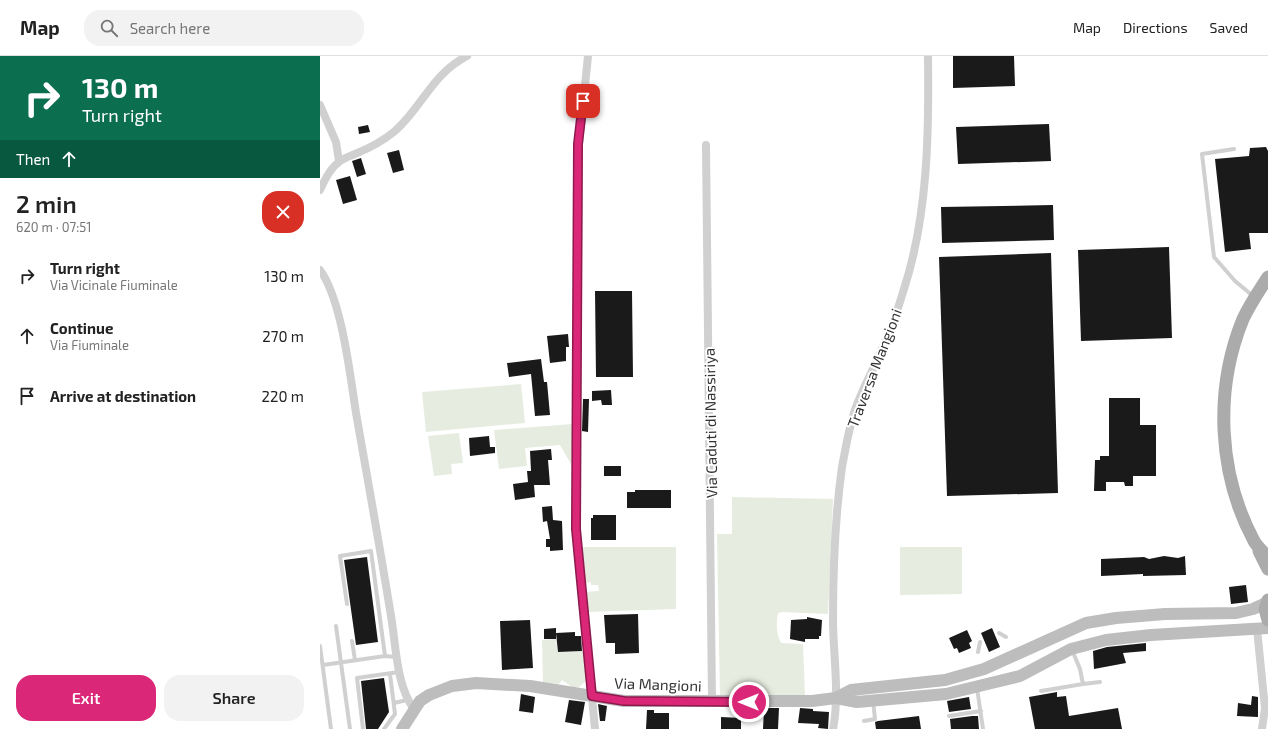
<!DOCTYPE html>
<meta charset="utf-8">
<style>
body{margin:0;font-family:"Exo 2",sans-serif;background:#f2f2f2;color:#222;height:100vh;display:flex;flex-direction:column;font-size:15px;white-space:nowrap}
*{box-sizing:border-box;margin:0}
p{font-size:13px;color:#767676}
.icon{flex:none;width:22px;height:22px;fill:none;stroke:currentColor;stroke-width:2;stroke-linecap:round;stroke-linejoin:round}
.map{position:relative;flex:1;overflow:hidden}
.details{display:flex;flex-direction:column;background:#fff;width:320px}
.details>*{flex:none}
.guide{background:#0b6e4f;color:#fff;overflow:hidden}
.pin{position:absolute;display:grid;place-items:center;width:34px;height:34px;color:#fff;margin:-17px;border-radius:8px;box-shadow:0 2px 6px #0006}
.me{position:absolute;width:44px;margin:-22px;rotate:270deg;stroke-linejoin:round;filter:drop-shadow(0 0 3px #0008)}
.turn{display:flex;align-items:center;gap:14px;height:84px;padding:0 16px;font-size:18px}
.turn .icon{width:52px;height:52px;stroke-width:2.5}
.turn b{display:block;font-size:28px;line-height:34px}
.then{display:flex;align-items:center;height:38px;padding:0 16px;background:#0003;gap:8px;font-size:15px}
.round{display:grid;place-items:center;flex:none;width:42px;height:42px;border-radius:16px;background:#f2f2f2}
.headline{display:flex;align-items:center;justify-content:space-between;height:68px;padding:0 16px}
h1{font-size:24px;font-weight:600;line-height:30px}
.cta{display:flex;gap:8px;margin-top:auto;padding:8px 16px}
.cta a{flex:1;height:46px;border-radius:16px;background:#db2777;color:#fff;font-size:16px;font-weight:600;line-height:46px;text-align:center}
.cta a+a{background:#f2f2f2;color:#222}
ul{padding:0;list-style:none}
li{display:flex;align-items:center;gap:12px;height:60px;padding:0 16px}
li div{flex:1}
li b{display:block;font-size:15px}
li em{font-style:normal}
header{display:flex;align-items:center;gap:24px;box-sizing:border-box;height:56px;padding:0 20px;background:#fff;border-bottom:1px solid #e0e0e0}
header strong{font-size:19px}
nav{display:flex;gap:22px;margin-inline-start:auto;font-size:14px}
.search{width:280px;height:36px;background:#f2f2f2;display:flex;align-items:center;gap:10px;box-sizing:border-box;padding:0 14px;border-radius:16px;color:#767676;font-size:15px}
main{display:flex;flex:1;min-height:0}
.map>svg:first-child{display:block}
.green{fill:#e6ecdf}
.building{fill:#1a1a1a}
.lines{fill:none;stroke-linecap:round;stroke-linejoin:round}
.lane{stroke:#d0d0d0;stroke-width:4}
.street{stroke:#d0d0d0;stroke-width:8}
.secondary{stroke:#bdbdbd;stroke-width:12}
.primary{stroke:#ababab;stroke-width:13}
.route-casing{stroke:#8e194d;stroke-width:10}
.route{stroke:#db2777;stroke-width:7}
.labels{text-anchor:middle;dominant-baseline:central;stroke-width:4;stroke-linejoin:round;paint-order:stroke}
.street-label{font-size:15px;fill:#333;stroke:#fff}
</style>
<header>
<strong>Map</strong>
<div class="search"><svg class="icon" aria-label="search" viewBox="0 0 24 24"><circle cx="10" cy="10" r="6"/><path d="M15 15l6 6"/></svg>Search here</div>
<nav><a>Map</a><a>Directions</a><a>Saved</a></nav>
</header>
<main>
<section class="details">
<div class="guide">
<div class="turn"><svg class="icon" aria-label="right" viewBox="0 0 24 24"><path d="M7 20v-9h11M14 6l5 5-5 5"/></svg><div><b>130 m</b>Turn right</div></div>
<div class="then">Then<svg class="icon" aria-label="ahead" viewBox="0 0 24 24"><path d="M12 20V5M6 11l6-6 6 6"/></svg></div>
</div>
<div class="headline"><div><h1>2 min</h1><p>620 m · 07:51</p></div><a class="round" style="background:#d93025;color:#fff"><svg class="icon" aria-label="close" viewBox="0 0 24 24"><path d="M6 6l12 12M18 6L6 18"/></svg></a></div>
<ul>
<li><svg class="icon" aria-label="right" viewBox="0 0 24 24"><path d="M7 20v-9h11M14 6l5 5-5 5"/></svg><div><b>Turn right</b><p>Via Vicinale Fiuminale</p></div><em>130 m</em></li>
<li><svg class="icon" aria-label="ahead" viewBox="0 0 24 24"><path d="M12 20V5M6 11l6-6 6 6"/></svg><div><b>Continue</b><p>Via Fiuminale</p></div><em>270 m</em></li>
<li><svg class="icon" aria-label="arrive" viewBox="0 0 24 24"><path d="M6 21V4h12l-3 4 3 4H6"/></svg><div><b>Arrive at destination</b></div><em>220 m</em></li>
</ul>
<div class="cta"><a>Exit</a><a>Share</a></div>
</section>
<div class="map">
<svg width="948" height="673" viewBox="0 0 948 673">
<rect width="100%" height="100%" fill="#fff"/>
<path class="green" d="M201,328L205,367L106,376L102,336Z
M253,368L251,408L240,389L205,392L207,410L179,413L174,374Z
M139,377L143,407L131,408L132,418L114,420L108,380Z
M412,441L513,443L508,558L463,556L458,557C456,568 456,578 461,587L483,588L485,640H400L397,478H412Z
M261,491H356V553L267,556L265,536L279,535L278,529H271V526L264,527Z
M580,491H642V538L580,539Z
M236,583L238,596L266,595L267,624L259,631H252L242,624L239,628L223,626L222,584Z"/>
<path class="building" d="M633,0H694L695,30L633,32Z
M729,68L731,105L638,108L636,71Z
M48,69L50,76L39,78L38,71Z
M946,91L948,95V177H929L931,193L905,196L895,103L929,100L930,92Z
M79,94L84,114L73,117L67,97Z
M41,102L46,118L37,121L32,105Z
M30,120L37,144L23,148L16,124Z
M733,149L734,184L622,187L621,151Z
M849,191L852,282L761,285L758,194Z
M731,197L738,437L627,440L619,201Z
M275,235H312L313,321H276Z
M248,278L249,291H246V305L230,307L227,280Z
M221,303L224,326H227L230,359L215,360L211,318L189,321L187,307Z
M291,334L292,349H282L281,344L272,345V335Z
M789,342H820V369H836V420H813V430H805L804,426H786V435H774L775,404H780V400H789Z
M263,343H269L268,376L262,375Z
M169,380L170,391H175V397L150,400L149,382Z
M231,393L232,404H228L230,429H214L215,441L195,444L193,428L208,426L207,415H211L210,395Z
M284,410H301V420H284Z
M315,434H351V452H307V436H315Z
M232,450L233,464L242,465L243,494L230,495V491H226V483H230L227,465L223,466L222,451Z
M273,459H296V484H271V462H273Z
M844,500L858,502L865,500L866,519L823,520V518L781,520V503L824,501L829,503Z
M47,501L58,586L36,589L24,504Z
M926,529L928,546L911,548L909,531Z
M318,558L319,597L295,598V587H286L284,559Z
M487,561L502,564L501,580H499V583H485V586L470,583L471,564L487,563Z
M210,564L213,612L182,614L180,565Z
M236,572V583H224V573Z
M672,572L680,591L669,596L661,577Z
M647,574L652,585L649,587L651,592L639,597L637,592L634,593L629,582Z
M255,576V580H261L262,595L238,596L236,577Z
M826,587V595L803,597L806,607L774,613L773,595L787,591Z
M64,622L69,656L58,673H46L41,625Z
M737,636V641L746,640L749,660L798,652L802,673H715L709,641Z
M201,638L215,641L213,657L199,655Z
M932,640L938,641V661L917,660L918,647L931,649Z
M649,641L651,653L629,656L627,645Z
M249,644L265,646L261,669L245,666Z
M278,648L287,650L285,665H280Z
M444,652H459L458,673H443Z
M480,652L493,653V655L509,656L508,673L498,672L499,668L478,667Z
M327,654H334V657H349V673H326Z
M599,660L601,673H556L555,666L558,665Z
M652,660H658L659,673H631L630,663Z
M401,661L421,662V673H401Z"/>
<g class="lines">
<path class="lane" d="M914,93L882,98L894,201L915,225L933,240
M27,548L20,500L51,495L65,600
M16,570L30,673
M679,577L686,581
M32,585L35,604
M0,590L11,673
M658,596L660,586
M3,609L65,600L77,601
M763,628L780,626
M657,632L663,673
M721,635L763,628L760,613L752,594
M74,647L87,644
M629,660L661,655
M544,665L555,663L553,645
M43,673L37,622L79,616
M64,673L75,658L70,618"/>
<path class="street" d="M268,0L259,88L256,473L275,673
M0,49L16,86L19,105
M386,89L392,646
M0,134C4,125 10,112 19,106C23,102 30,100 35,98C50,92 63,85 75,75C103,50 111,19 147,0
M0,214C22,244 30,319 36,357C48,425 60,492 71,560C76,588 76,630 94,653
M937,573L945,652L942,673
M513,673C520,637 513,599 513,563C513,513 515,461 522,411C526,391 529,370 536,351C545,327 558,305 567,281C574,266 579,249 584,233C608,159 609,76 608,0"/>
<path class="secondary" d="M516,642L537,646L626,638L700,620L751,593L786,584L831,579L948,572
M82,673L100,645L109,639L132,630L156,627L210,630L304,645H492L516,642L531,634L625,624L664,613L766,567L796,562L845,558L916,557L933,553L946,547"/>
<path class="primary" d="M948,221C939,235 930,248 923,263C894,334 898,418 934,485C938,492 944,496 948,502
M939,495L948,513
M948,544L945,553L948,564"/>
</g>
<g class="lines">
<defs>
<path id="route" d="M263,45L258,88L256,473L272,640L304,645L429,646"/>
</defs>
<use href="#route" class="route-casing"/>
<use href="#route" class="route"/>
</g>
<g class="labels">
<g class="street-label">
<text transform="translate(554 312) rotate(-69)">Traversa Mangioni</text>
<text transform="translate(390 367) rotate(-91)">Via Caduti di Nassiriya</text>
<text transform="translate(338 628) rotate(2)">Via Mangioni</text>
</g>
</g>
</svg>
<div class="pin" style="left:263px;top:45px;background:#d93025"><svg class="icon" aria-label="arrive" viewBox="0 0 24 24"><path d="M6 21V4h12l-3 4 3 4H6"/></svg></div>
<svg class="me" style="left:429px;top:646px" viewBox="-20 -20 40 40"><circle r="17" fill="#db2777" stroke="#fff" stroke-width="3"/><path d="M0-11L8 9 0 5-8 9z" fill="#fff"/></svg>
</div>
</main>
